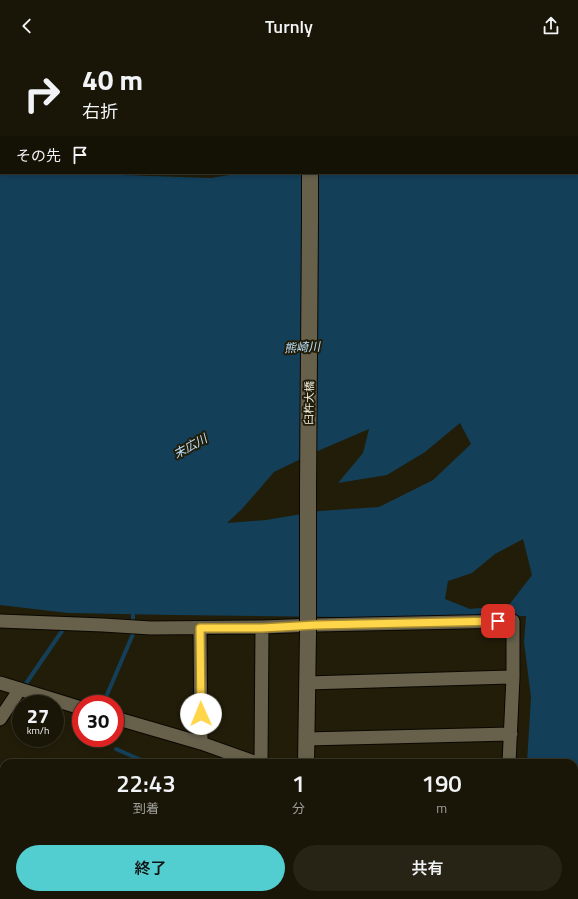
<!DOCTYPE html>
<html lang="ja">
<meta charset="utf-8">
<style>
body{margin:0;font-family:"Titillium Web","Noto Sans JP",sans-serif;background:#272315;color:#f1f3f6;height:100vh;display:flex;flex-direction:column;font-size:15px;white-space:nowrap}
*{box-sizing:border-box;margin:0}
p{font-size:13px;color:#9f9f9b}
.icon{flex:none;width:22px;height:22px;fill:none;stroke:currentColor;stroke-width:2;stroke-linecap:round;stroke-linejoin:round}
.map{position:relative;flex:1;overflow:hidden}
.drawer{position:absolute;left:0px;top:707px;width:578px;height:140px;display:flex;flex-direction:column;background:#1a1607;border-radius:12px 12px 0 0;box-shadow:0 2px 6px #0003,0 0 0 1px #383528}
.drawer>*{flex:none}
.guide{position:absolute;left:0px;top:0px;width:578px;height:122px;box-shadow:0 2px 6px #0003,0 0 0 1px #383528;background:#1a1607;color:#f1f3f6;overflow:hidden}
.speed{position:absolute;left:12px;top:643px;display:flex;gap:8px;font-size:20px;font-weight:700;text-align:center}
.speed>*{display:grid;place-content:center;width:52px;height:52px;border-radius:50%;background:#1a1607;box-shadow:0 2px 6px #0003,0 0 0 1px #383528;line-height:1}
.speed small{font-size:10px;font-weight:400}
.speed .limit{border:6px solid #d22;background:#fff;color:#111}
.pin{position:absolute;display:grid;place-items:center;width:34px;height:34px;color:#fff;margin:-17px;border-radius:8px;box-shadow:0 2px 6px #0006}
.me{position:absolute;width:44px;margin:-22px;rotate:359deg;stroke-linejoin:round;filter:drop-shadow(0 0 3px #0008)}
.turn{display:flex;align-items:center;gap:14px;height:84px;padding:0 16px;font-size:18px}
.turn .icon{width:52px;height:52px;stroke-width:2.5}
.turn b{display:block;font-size:28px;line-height:34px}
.then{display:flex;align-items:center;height:38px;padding:0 16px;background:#0003;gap:8px;font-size:15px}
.eta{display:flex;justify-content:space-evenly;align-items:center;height:68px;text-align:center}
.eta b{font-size:24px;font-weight:600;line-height:28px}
.cta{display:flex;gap:8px;margin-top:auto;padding:8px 16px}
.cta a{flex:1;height:46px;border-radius:24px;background:#52cdd0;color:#111;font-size:16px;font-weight:600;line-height:46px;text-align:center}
.cta a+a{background:#272315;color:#f1f3f6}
header{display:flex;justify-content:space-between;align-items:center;height:52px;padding:0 16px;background:#1a1607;font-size:18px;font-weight:600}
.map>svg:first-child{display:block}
.water{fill:#133f59;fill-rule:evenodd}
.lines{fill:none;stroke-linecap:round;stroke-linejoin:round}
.stream{stroke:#133f59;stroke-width:4}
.minor-casing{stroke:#0b0700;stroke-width:15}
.tertiary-casing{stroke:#0b0700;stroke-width:18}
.primary-casing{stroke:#0b0700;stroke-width:23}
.minor{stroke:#67614c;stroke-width:13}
.tertiary{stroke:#67614c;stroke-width:16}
.primary{stroke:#6878a5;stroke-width:21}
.tertiary-bridge-casing{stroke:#0b0700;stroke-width:18;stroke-linecap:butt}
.tertiary-bridge{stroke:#67614c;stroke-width:16}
.route-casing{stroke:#a68a30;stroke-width:10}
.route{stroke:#ffd54a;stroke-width:7}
.labels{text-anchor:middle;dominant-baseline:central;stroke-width:4;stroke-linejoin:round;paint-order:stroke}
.street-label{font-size:11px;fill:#f3f0e3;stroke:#221d09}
.water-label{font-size:12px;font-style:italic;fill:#bae1fc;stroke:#221d09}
</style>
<header><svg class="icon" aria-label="back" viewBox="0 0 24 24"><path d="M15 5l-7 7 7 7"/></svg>Turnly<svg class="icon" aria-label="share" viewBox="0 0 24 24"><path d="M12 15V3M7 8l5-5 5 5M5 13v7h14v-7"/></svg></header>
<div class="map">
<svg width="578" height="847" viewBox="0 0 578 847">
<rect width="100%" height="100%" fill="#221d09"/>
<path class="water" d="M518,0H578V847H504L505,843H574V711H527L531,645L524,590L526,564L431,566L175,563L68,561L0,553V110H1V121H112L122,123L211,126L241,121H577V1H517ZM460,371L471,392L433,428L379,455L320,459L266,468L227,471L242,457L274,420L313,401L369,377L363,401L338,431L387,423L425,400ZM523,487L532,523L509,553L470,557L445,547L448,529L472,521L495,502Z"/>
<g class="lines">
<path class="stream" d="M133,569V557
M25,633L62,579
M103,652L133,582
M116,697L148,711
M165,847L166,843"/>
<defs>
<path id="minor" d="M239,0V1
M184,1L185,0L186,1
M467,1L468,0
M0,86H1
M0,569L103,573L151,576L262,575L316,573L513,569V625L509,711
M200,576L201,691
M0,631L81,656
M307,631L513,625
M115,666L201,691L257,711
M0,667L20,637
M306,687L511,682
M261,711L262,575
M0,826L4,834
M8,843L10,847
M491,847V843"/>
<path id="tertiary" d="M306,0V1
M306,711L308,581"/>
<path id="primary" d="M0,778L4,779
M302,843L336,847"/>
</defs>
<use href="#minor" class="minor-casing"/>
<use href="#tertiary" class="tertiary-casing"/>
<use href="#primary" class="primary-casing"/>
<use href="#minor" class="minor"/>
<use href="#tertiary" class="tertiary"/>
<use href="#primary" class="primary"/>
<defs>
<path id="tertiary-bridge" d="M308,581V436L310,167V121"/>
</defs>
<use href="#tertiary-bridge" class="tertiary-bridge-casing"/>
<use href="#tertiary-bridge" class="tertiary-bridge"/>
</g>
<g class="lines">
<defs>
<path id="route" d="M201,662L200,576H262L316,573L498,569"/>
</defs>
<use href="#route" class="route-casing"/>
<use href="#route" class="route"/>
</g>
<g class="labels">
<g class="street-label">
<text transform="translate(309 351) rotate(-89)">臼杵大橋</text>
</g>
<g class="water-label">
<text transform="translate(302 295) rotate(-3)">熊崎川</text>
<text transform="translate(190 394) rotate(-29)">末広川</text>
</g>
</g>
</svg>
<div class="speed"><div>27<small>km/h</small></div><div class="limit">30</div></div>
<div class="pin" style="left:498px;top:569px;background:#d93025"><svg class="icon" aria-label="arrive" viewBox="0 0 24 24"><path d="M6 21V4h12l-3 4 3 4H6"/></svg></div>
<svg class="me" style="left:201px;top:662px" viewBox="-20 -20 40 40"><circle r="19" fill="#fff"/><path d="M0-13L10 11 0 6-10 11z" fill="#ffd54a"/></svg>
<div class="guide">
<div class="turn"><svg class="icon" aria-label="right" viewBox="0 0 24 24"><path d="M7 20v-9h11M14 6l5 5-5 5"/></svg><div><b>40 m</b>右折</div></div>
<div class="then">その先<svg class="icon" aria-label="arrive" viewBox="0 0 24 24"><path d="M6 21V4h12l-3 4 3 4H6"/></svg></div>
</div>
<section class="drawer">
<div class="eta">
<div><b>22:43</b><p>到着</p></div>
<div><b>1</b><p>分</p></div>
<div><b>190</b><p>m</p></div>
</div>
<div class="cta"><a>終了</a><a>共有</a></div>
</section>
</div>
